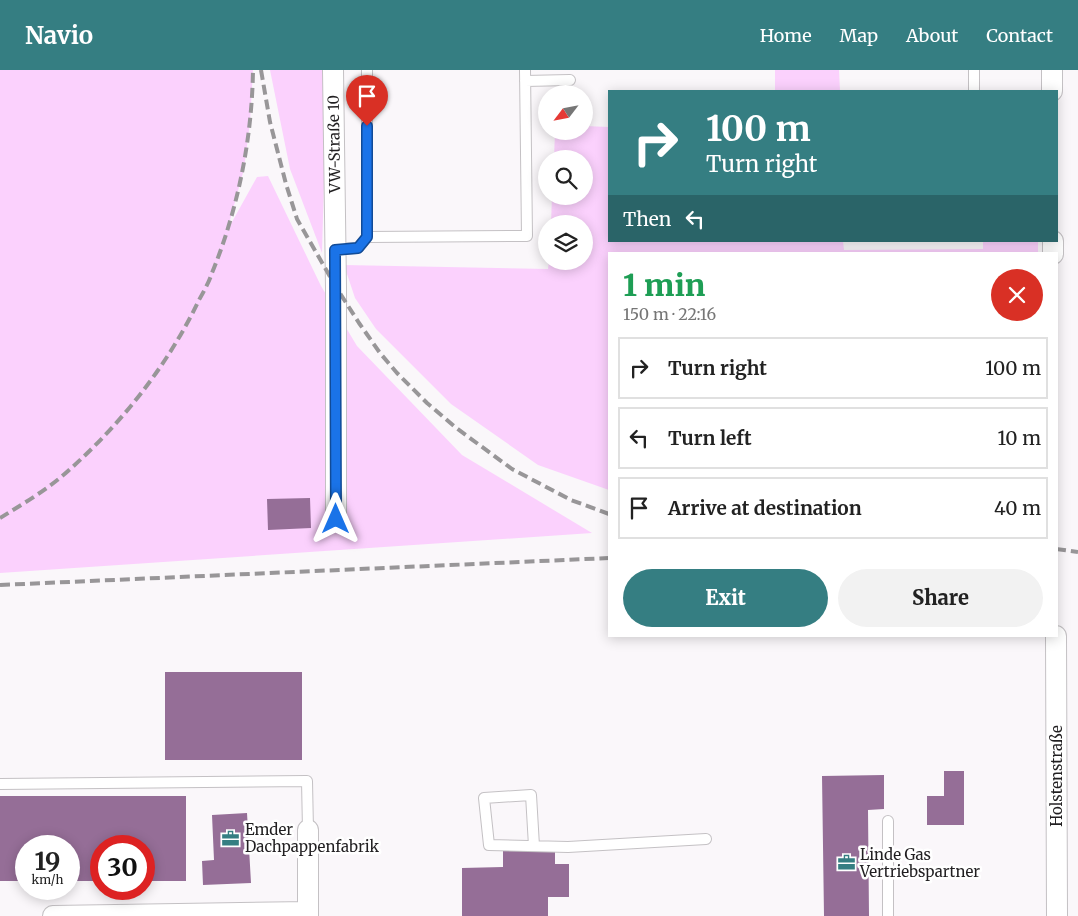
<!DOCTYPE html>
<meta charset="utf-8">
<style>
body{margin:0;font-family:Merriweather,serif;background:#f2f2f2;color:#222;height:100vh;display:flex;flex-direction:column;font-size:19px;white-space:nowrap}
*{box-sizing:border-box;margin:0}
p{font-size:16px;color:#767676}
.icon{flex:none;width:28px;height:28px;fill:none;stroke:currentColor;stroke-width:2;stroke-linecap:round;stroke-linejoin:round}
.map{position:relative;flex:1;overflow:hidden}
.sheet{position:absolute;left:608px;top:182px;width:450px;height:385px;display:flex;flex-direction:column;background:#fff;border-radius:0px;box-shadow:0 2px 12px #0003}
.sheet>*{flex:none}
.banner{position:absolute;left:608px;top:20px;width:450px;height:152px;border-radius:0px;box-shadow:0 2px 12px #0003;background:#357e82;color:#fff;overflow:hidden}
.needle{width:32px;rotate:238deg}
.tools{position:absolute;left:538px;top:15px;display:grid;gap:10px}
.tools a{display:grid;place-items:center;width:55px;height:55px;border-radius:50%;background:#fff;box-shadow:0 2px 12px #0003;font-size:25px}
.speed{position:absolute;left:15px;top:765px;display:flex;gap:10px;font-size:25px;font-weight:700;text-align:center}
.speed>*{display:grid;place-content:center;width:65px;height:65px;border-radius:50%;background:#fff;box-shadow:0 2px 12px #0003;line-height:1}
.speed small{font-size:12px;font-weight:400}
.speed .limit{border:8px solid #d22;background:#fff;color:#111}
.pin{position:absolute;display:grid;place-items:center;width:42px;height:42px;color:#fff;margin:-51px -21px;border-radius:50% 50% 50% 0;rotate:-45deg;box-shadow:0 0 5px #0007}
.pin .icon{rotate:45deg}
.me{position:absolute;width:55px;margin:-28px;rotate:0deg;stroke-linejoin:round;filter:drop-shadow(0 0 4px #0008)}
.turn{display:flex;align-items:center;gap:18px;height:105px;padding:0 15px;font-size:22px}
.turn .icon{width:65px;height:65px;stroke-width:2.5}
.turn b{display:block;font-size:35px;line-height:42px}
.then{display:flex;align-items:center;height:48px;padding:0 15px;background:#0003;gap:10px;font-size:19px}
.round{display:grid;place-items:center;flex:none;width:52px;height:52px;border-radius:26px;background:#f2f2f2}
.summary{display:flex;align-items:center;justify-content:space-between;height:85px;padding:0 15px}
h1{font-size:30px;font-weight:800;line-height:38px;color:#1e9e55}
.cta{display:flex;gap:10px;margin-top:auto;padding:10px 15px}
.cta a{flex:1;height:58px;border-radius:30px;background:#357e82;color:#fff;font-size:20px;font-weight:800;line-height:58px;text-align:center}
.cta a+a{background:#f2f2f2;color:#222}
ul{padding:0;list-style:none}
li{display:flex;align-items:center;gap:15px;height:62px;margin:0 10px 8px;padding:0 5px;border:2px solid #e0e0e0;border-radius:0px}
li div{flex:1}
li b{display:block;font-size:19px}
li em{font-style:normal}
header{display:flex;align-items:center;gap:30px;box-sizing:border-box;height:70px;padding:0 25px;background:#357e82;color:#fff}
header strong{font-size:24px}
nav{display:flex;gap:28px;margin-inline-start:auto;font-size:18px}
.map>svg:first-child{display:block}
.green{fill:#fbd1fd}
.building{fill:#956e97}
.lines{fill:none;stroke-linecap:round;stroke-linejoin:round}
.service-casing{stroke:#c4c1c4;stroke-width:12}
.minor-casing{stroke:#c4c1c4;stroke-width:22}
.service{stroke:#fff;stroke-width:10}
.minor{stroke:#fff;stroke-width:20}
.rail{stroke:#989698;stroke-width:4;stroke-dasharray:10 5;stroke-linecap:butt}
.route-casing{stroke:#114b97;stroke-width:12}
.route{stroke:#1a73e8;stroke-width:9}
.labels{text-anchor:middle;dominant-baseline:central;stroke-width:5;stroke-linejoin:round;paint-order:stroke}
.street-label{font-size:15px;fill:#211f21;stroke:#fff}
.poi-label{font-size:15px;fill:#211f21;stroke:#fff;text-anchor:start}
</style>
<header>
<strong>Navio</strong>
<nav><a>Home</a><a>Map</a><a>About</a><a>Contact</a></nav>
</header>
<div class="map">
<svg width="1078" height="846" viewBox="0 0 1078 846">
<rect width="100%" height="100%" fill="#faf7fa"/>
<path class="green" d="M0,0H253L250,52L244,99L227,161L257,107L268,106L321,216L357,276L462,385L592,463L0,503Z
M270,0H327L322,183L290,99Z
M775,0H839L840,21H775Z
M584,56L609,57V171H843L844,180L983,179V171H1038V184H609V420L538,395L451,334L376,259L355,228L344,195L548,199L549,191H584V154H551L552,126H584V89H554L555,61H584Z"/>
<path class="building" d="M310,428L311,458L268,460L267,429Z
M165,602H302V690H165Z
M944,701H964V755H927V726H944Z
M884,705V739L868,740L869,846H824L822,706Z
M0,726H186V811H144V776H101V811H69V776H26V811H0Z
M247,743L251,813L203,815L202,791L214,790L212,745Z
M503,779H555V794H569V827H548V846H462V798L503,797Z"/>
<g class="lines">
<defs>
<path id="service" d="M974,0V21
M525,11L570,10
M367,167L527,166L525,0
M335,179L358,178L367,167V0
M0,714L307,711L308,760
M888,751V846
M534,776L531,725L484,728L489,775L568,777L706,769"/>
<path id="minor" d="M333,0L336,217V449
M1052,0V21
M1053,171V184
M1056,566L1057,846
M53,846L308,842
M308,846V760"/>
</defs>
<use href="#service" class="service-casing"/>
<use href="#minor" class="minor-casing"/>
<use href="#service" class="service"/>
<use href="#minor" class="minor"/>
<path class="rail" d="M261,0L270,52L286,114L297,149L336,217L359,253L380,283L397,303L427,333L455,357L512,399L571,430L609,444
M0,448C23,434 48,419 68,401C122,353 168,295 199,230C204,221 209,212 212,203C238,139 252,69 253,0
M1056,479L1078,482
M0,515L609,488"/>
</g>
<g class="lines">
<defs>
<path id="route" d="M336,449L335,180L358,178L367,167V56"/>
</defs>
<use href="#route" class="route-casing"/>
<use href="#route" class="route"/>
</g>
<defs>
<symbol id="office-bare" viewBox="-9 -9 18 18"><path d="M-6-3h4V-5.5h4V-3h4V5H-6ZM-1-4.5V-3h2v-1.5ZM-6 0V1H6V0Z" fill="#357e82" stroke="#fff" stroke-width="2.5" paint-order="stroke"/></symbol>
</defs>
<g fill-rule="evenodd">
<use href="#office-bare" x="218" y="756" width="25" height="25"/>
<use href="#office-bare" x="834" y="780" width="25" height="25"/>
</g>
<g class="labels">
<g class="street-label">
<text transform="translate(334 74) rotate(-91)">VW-Straße 10</text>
<text transform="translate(1056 706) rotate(-90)">Holstenstraße</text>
</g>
<g class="poi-label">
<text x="245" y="759">Emder<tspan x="245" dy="17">Dachpappenfabrik</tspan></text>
<text x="860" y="784">Linde Gas<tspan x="860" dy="17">Vertriebspartner</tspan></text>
</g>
</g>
</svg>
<div class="tools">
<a><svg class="needle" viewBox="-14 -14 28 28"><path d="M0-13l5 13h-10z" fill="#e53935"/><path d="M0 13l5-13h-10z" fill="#767676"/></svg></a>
<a><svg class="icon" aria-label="search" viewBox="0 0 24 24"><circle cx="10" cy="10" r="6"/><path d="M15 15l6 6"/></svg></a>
<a><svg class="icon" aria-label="layers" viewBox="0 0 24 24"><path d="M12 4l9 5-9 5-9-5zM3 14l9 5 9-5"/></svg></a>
</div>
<div class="speed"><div>19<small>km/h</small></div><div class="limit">30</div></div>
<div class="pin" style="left:367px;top:56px;background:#d93025"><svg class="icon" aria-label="arrive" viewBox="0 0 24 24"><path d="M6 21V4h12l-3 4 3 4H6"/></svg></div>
<svg class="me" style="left:336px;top:449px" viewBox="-20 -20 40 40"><path d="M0-17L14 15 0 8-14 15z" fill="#1a73e8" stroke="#fff" stroke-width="4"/></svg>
<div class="banner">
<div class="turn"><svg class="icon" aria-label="right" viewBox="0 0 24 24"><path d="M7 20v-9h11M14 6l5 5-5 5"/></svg><div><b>100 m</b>Turn right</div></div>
<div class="then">Then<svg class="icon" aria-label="left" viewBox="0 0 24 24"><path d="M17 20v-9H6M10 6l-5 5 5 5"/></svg></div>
</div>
<section class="sheet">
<div class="summary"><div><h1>1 min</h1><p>150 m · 22:16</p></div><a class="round" style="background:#d93025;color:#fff"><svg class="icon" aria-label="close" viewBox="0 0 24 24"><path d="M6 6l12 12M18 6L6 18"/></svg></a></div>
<ul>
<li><svg class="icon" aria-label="right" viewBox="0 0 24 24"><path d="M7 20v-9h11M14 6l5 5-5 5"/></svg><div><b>Turn right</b></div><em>100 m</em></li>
<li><svg class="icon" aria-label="left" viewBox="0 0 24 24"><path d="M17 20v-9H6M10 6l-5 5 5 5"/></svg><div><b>Turn left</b></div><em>10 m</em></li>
<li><svg class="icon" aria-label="arrive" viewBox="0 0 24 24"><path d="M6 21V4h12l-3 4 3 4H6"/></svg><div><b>Arrive at destination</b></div><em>40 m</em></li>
</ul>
<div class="cta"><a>Exit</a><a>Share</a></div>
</section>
</div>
